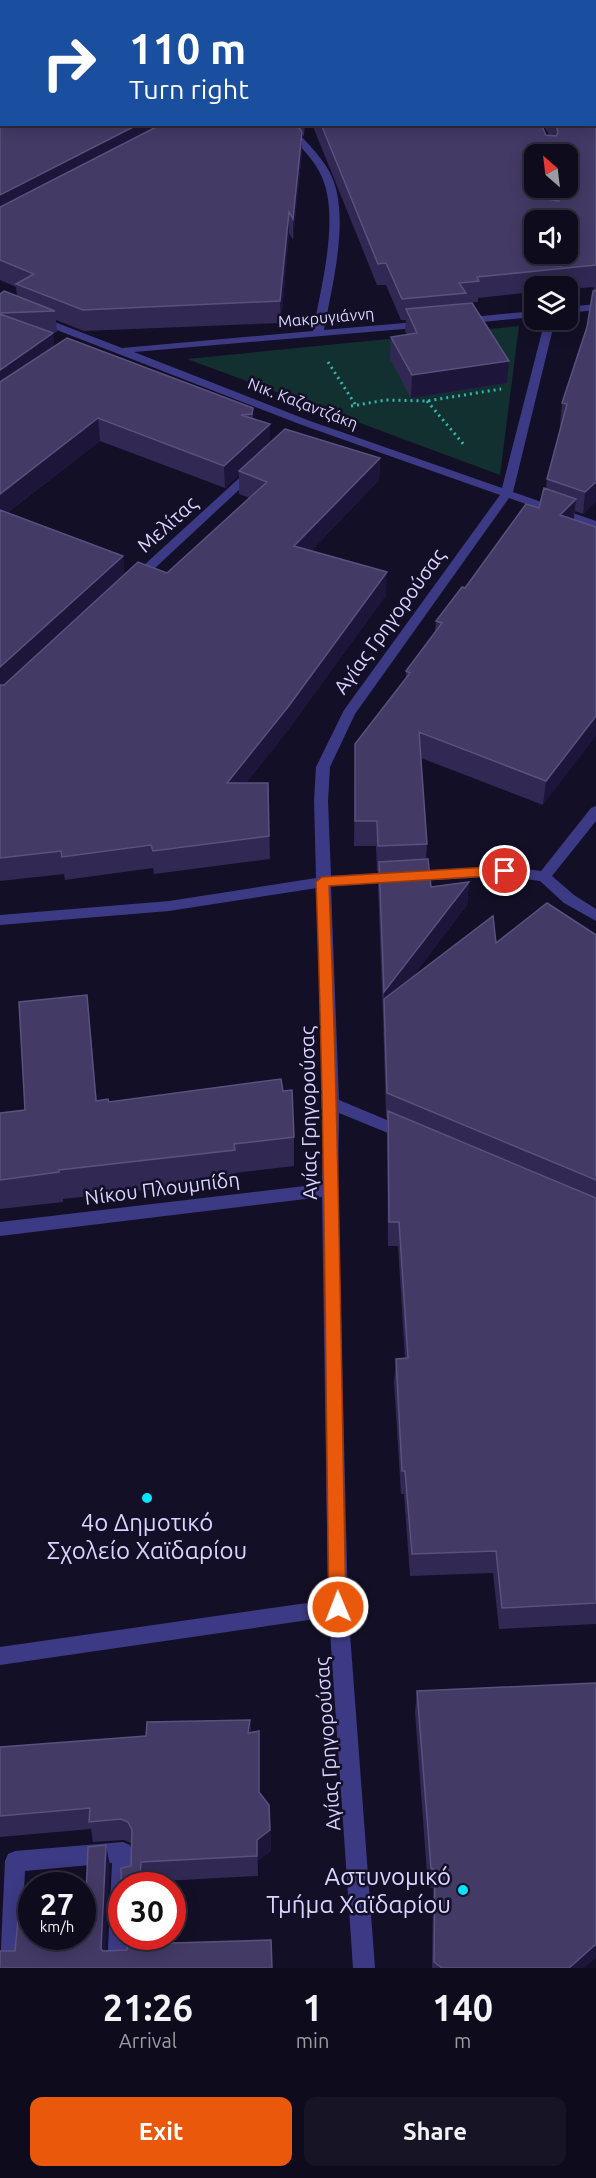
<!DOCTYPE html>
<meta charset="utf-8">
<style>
body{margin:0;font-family:Ubuntu,sans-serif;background:#171425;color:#f1f3f6;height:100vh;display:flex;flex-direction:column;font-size:22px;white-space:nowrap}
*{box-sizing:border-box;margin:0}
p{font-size:20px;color:#9b9ba3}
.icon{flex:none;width:33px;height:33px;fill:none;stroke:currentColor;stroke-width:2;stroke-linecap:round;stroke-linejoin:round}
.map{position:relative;height:1968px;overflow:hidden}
.drawer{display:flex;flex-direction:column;background:#0e0b1c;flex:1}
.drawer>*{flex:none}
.banner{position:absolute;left:0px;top:0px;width:597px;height:126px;box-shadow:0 3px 15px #0003,0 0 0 2px #2e2b3b;background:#1a4fa0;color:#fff;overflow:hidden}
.needle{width:39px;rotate:332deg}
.tools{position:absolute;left:524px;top:144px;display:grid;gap:12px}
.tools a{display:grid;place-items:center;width:54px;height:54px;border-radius:12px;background:#0e0b1c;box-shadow:0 3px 15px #0003,0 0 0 2px #2e2b3b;font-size:30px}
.speed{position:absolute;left:18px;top:1872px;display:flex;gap:12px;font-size:30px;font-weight:700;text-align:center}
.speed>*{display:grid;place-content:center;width:78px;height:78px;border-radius:50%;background:#0e0b1c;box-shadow:0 3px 15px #0003,0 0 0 2px #2e2b3b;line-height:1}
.speed small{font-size:15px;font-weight:400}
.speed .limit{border:9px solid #d22;background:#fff;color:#111}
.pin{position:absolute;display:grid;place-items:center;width:51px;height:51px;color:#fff;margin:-26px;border:3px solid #fff;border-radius:50%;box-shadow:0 2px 6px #0007}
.me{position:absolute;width:66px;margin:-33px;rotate:359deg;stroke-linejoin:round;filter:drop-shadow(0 0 4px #0008)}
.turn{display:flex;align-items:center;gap:21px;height:126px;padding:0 30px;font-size:27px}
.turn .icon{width:78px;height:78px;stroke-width:2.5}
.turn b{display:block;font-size:42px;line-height:51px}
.eta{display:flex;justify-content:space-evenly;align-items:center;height:102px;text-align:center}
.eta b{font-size:36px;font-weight:700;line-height:42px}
.cta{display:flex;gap:12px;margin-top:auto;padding:12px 30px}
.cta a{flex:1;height:69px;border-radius:12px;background:#ea580c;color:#fff;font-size:24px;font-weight:700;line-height:69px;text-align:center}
.cta a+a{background:#171425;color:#f1f3f6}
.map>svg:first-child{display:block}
.green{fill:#12302f}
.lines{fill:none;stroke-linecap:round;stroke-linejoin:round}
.path{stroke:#2fb8b0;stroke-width:3;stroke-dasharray:2 4;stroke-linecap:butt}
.service{fill:#3d3a85;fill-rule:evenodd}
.minor{fill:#3d3a85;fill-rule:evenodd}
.wall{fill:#312854;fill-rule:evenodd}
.shaded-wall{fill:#1d163a}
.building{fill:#433a66;stroke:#5a527e;stroke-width:1.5;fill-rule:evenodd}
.route{fill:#ea580c;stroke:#983908;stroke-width:1.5}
.poi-dot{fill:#00e5ff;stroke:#130f26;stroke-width:2}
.labels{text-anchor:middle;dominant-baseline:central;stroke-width:5;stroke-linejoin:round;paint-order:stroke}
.far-street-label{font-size:16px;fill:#d9d4ff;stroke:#130f26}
.street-label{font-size:20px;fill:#d9d4ff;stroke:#130f26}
.near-poi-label{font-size:24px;fill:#d9d4ff;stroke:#130f26}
</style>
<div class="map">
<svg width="596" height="1968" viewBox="0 0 596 1968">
<rect width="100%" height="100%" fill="#130f26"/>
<path class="green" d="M519,326L500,475L187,359Z"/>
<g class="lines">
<path class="path" d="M328,362L355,404
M427,401L465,446
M351,406L386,400L427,401L501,389"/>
<path class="service" d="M123,1842L130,1845L133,1852L132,1886H122V1936H130L129,1968H107L112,1863L25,1871L20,1968H0L5,1861L8,1854L15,1851Z"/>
<path class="minor" d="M424,0H433L423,2Z
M548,0H557L558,2H549Z
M281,124H290C303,139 319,153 329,171C352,212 332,285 324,330L427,321L432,324L427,327L134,352L310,421L502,488L545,320H555L513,492L596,521V529L509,498L355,714L330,767L328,801L331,876L505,866L541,871L591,808L596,806V821L552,876L574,895L596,909V921L564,903L540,881L505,876L331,886L339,1100L411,1130L413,1134L411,1138L405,1140L339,1113L338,1190L348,1607L375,1968H353L329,1617L0,1665V1647L328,1600L322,1197L0,1236V1222L322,1184L323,1103L317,888L169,911L0,925V915L169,901L316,878L314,801L316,767L344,710L500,495L302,425L0,308V301L122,348L313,331C321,286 342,212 319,171C310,154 293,140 281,124Z
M548,188H558L557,220H547Z
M547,254H557V286H547Z
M596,304V310L567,313V307Z
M534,311V317L462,324L457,321L462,318Z
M252,469L258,472L256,474L139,583H131V577L248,470Z"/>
</g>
<path class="wall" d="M579,0H596V13V2H578Z
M596,36V501L583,514L575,511L574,519L596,527L543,805L421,758L427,844L426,860L431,887L469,882L467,905L412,977L496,943L596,935V1624L499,1629L493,1573L410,1576L404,1494H401L394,1382L396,1359H405L398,1246H388L387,1135V1118L386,1117L383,1016L378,886V871H377L376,846H354L355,744L406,679V671L435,632L436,621L539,508L546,489L547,479L561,425H560L562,403L587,327L594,287L567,289V286H534V292L478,298V302L465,303L507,383L411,398L390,359L391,337L407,335L405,331L406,320H401L386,285H377L312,124H541L546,135L550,136L542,124H596ZM534,154H567V188H556H560L559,201L547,199ZM534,220H567V254H557H559V266L547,265Z
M0,82H2V124H305L304,136L302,134V152L293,240L289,233L281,323L84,331L56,320L57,332L52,333H53L54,347L253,408V418L270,442L380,458L379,480L311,551L386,595L288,730L246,783H268L270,859L154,874L153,868L65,880L64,874L0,881V294L17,296L16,287L0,280ZM100,441L225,488L239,475V494L250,498L167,573L124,575L123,556L7,513Z
M87,995L97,1100L109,1102L294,1137V1166L235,1173L236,1180L63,1199V1202L0,1209V1113L25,1110Z
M417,1691L584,1968H432L433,1888L428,1887L415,1712Z
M250,1720L251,1732L259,1731V1793L269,1805L271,1851L258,1860V1876L144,1882V1886H122V1917L121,1868L131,1866L132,1845L131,1843L124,1840L93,1842L91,1829L0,1837V1747L146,1736L147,1722Z"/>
<path class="shaded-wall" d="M121,124H178L0,216V195Z
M302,132V152L293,240V219Z
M289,212V233L281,323L280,301Z
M53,333L55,355L0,393V370Z
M509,361L507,383L411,398L412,375Z
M98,418L100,441L0,518V494Z
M270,424V446L239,471V475L225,488L224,466Z
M380,458L379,480L294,569V546Z
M596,482V501L583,514L585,492Z
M576,499L573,523L560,515Z
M123,556L125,579L0,693V667Z
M387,572L386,595L288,730L228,806L227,783Z
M596,716V736L543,805L546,781Z
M469,882L467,905L385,1014L384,999L383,1016L384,992Z
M87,995L90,1025L99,1130L96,1101Z
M250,1720L251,1742L248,1733Z
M270,1830L271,1851L258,1860V1876L257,1840Z
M106,1845L110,1865L105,1968L101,1949Z
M141,1862L144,1882V1886H140Z
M139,1936H142V1963L139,1944Z
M596,1944V1958L584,1968H569Z"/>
<path class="building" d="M0,0H349L346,2H2V53H0Z
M596,36V265L477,277L479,281L459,283L466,293L402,299L386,263L378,264L321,124H541L546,135L556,136L558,133L556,124H596ZM534,154H567V188H560L559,201L547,199V188H534ZM534,220H567V254H561V266L547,265V254H534Z
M0,62H2V80L0,75Z
M2,83V124H139L0,195V84Z
M162,124H296L302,132L293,219L289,212L280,301L83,310L16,284L34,274L0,260V207Z
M596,290V482L585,492L547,479L567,404L562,403L587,327L593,291Z
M4,291L55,311L0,313V294Z
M472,303L509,361L412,375L391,337L417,333L406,309Z
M0,314L53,333L0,370Z
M67,338L253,408L252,414L241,415L270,424L224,466L98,418L0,494V382Z
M285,429L380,458L294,546L387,572L288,707L227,783H268L269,836L153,851L151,845L62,857L61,851L0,858V685H4L138,562L167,573L267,482L239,471Z
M544,488L576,499L560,515L596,527V716L546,781L419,732L427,844L378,846L377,821H355V744L410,673L406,671L442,623L436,621L462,587L465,588L526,504L539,508Z
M0,510L123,556L0,667Z
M428,859L431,887L469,882L384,992L379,862Z
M547,903L596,935V1180L387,1093L384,999L493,916L496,943Z
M87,995L96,1101L108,1099L109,1102L281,1079L283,1091L292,1090L294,1137L234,1144L235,1150L59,1170V1172L0,1180V1113L25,1110L19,1002Z
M388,1111L596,1198V1603L502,1608L496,1551L412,1554L405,1471H402L396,1359L408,1358L399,1222H389Z
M596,1683V1944L569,1968H442L434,1962L435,1870L431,1868L417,1691Z
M250,1720L248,1733L259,1731V1792L269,1805L270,1830L257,1840V1856L141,1862L140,1886H122V1914L121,1868L131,1866L132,1830L128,1822L121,1819L89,1822L90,1808L0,1816V1747L146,1736L147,1722Z
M106,1845L101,1949L103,1951L127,1950L128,1936H139V1944L271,1940L272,1968H0V1951H15L20,1899H32V1936H82V1897H86L88,1847Z"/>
<path class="route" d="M505,866L512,871L505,875L329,886C339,1126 341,1367 346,1607L344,1613L338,1615L332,1613L329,1607C325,1365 325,1123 316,882L322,877Z"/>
<g class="poi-dot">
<circle cx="147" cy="1498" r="6"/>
<circle cx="463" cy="1890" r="6"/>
</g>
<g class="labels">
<g class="far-street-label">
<text transform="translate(326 317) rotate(-5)">Μακρυγιάννη</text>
<text transform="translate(303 403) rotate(21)">Νικ. Καζαντζάκη</text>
</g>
<g class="street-label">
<text transform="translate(167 524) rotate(-42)">Μελίτας</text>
<text transform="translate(389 621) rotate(-54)">Αγίας Γρηγορούσας</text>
<text transform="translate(308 1113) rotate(-91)">Αγίας Γρηγορούσας</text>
<text transform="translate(162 1188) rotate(-7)">Νίκου Πλουμπίδη</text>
<text transform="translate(327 1744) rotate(-94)">Αγίας Γρηγορούσας</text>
</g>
<g class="near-poi-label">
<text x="147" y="1522">4ο Δημοτικό<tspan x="147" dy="28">Σχολείο Χαϊδαρίου</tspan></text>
<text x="451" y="1876" text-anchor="end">Αστυνομικό<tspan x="451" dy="28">Τμήμα Χαϊδαρίου</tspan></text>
</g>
</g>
</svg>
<div class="tools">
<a><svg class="needle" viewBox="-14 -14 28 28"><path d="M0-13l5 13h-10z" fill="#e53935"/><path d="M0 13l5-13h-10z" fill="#9b9ba3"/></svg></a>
<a><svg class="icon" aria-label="sound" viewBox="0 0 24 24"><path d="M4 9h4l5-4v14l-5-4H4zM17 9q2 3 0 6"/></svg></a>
<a><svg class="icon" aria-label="layers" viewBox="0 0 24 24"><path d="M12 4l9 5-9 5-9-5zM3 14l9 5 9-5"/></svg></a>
</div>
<div class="speed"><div>27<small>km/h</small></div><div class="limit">30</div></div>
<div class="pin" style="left:505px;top:871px;background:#d93025"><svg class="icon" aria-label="arrive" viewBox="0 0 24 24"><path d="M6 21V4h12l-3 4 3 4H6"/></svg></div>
<svg class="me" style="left:338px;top:1607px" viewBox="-20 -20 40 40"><circle r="17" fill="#ea580c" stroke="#fff" stroke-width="3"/><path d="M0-11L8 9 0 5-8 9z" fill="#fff"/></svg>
<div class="banner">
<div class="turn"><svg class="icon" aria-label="right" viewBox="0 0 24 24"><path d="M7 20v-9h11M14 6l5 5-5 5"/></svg><div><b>110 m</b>Turn right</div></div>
</div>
</div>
<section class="drawer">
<div class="eta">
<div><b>21:26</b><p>Arrival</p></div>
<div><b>1</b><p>min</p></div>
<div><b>140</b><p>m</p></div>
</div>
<div class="cta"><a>Exit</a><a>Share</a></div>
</section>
